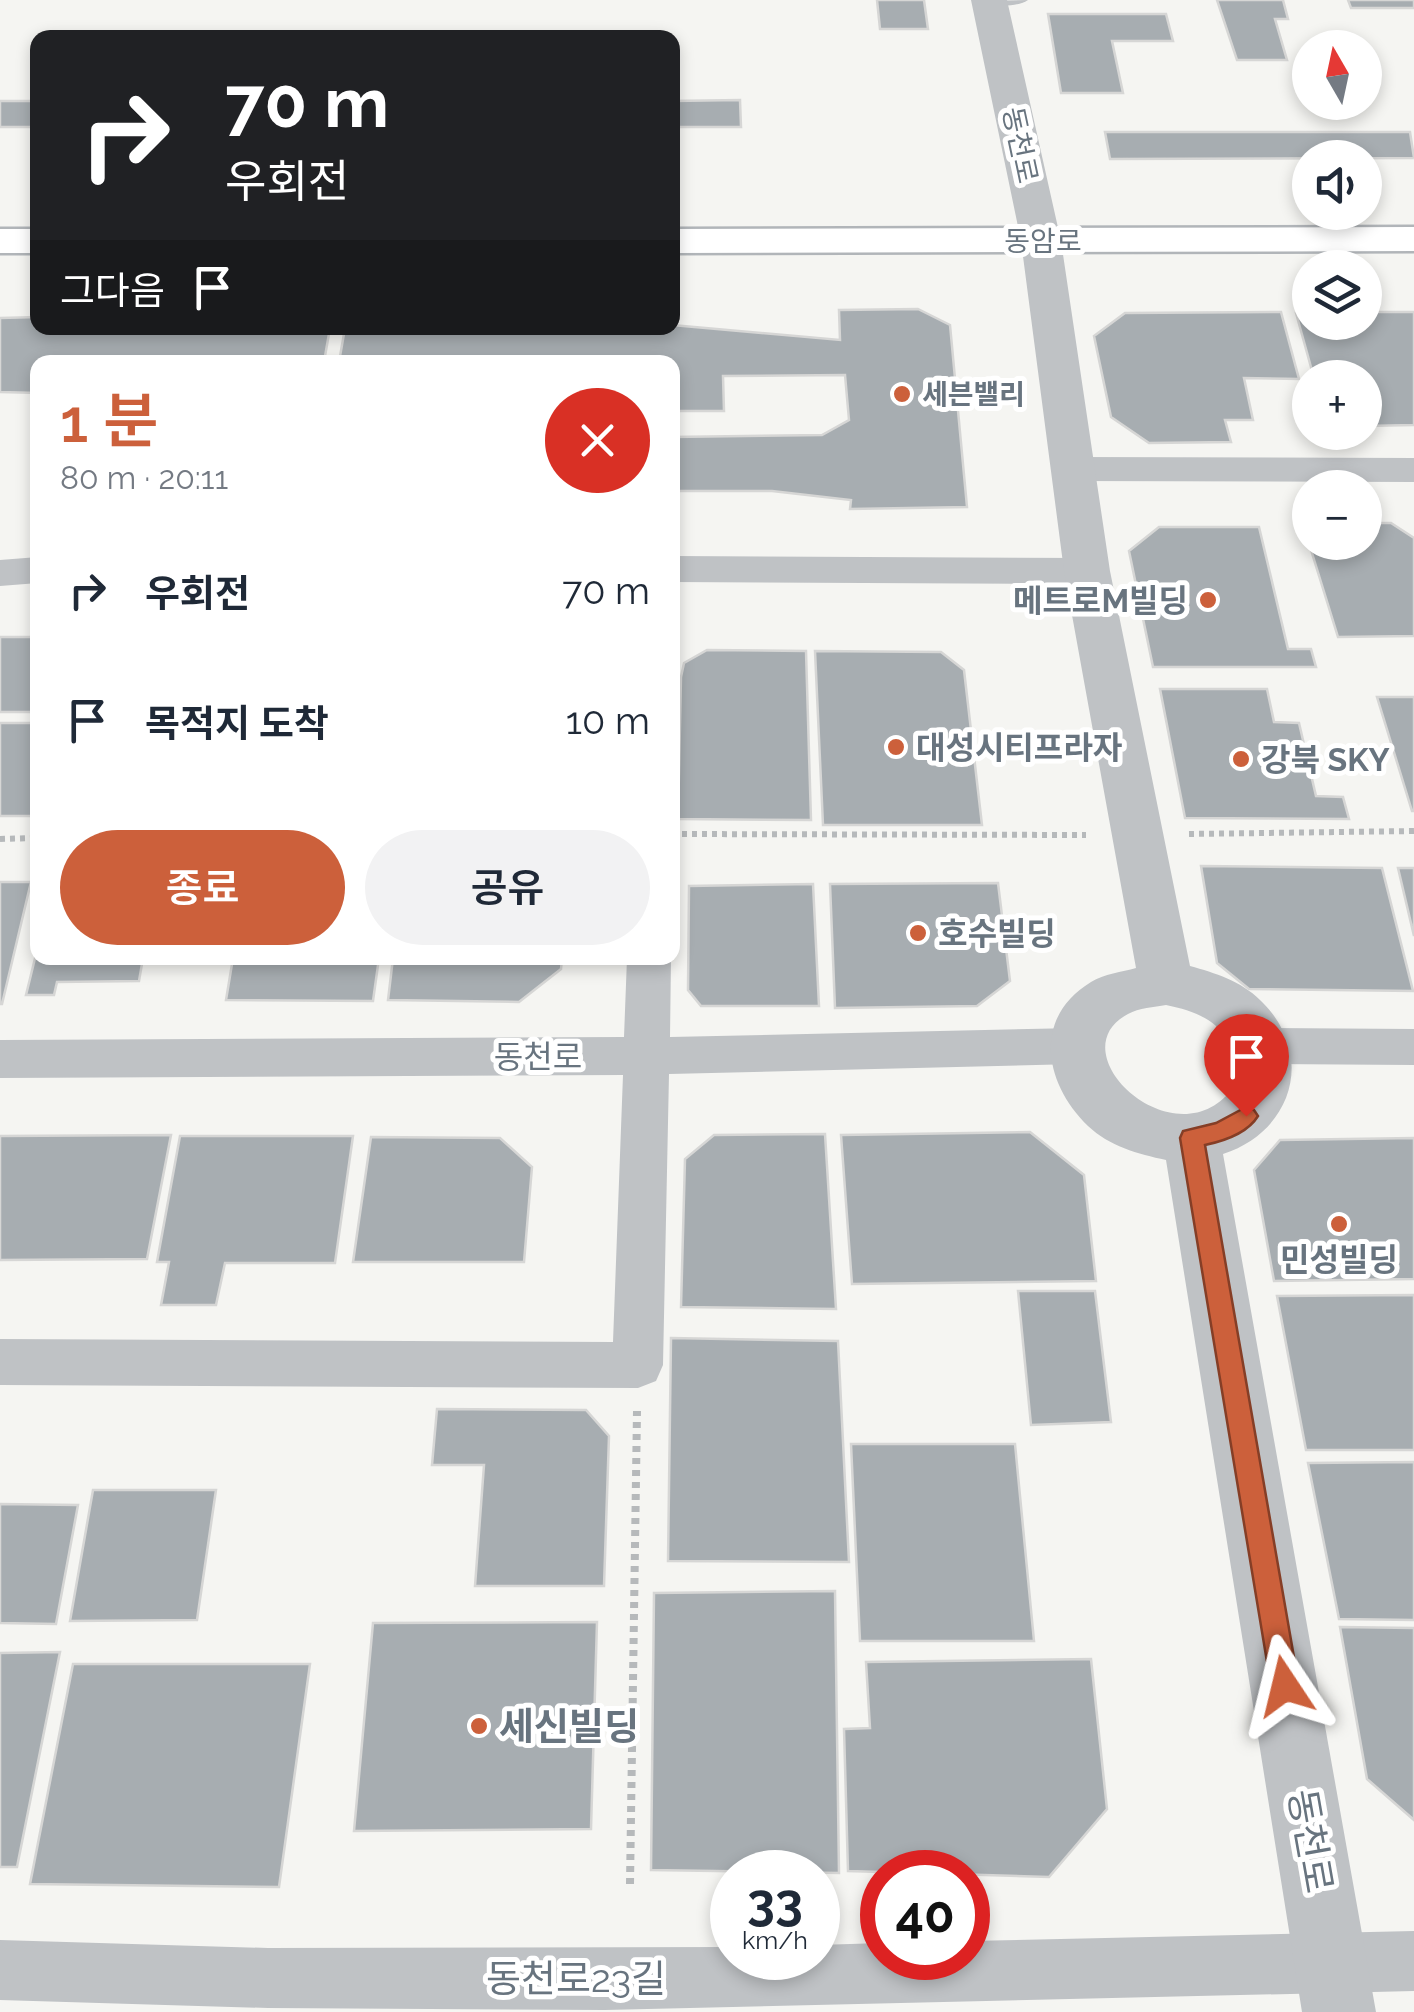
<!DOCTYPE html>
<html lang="ko">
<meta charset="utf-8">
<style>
body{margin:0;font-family:Raleway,"Noto Sans KR",sans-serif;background:#f2f2f3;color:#1f2937;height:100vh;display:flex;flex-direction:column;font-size:38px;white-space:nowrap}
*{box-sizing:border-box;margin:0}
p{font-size:32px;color:#747a83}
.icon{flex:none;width:55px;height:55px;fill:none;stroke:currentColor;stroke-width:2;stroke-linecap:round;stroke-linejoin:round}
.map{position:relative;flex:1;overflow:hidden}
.panel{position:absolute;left:30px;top:355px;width:650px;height:610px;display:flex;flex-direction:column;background:#fff;border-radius:20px;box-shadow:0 5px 15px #0003}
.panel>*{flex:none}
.hud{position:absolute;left:30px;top:30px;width:650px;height:305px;border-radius:20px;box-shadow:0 5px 15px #0003;background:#202124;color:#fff;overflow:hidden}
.needle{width:65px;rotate:351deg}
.controls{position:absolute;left:1292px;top:30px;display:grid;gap:20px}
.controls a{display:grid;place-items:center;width:90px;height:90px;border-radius:50%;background:#fff;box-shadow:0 5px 15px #0003;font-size:50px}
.speed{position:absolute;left:710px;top:1850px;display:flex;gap:20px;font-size:50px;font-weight:700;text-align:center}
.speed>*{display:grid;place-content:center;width:130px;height:130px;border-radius:50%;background:#fff;box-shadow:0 5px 15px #0003;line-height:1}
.speed small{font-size:25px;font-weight:400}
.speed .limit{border:15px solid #d22;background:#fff;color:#111}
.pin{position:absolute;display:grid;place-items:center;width:85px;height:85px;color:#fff;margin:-102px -42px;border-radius:50% 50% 50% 0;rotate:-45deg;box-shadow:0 0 10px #0007}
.pin .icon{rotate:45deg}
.me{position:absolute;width:110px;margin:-55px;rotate:350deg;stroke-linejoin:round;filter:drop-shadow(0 0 8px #0008)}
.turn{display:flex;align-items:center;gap:35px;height:210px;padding:0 30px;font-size:45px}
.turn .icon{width:130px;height:130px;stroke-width:2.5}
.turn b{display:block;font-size:70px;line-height:85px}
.then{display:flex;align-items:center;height:95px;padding:0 30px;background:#0003;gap:20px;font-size:38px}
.round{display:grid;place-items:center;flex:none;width:105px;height:105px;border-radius:52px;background:#f2f2f3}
.overview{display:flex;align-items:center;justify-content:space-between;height:170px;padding:0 30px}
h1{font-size:60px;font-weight:600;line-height:75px;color:#cc603b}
.button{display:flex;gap:20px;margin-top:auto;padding:20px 30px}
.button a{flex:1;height:115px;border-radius:60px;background:#cc603b;color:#fff;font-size:40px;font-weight:600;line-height:115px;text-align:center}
.button a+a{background:#f2f2f3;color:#1f2937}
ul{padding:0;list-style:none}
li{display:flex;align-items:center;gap:30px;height:130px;padding:0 30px}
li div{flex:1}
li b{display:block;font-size:38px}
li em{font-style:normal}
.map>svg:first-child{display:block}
.building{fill:#a7adb1;stroke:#d6d6d5;stroke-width:2.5}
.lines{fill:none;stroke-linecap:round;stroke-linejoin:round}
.secondary-casing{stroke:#b1b5b9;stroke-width:5}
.path-far1{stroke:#b6b9bb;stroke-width:6;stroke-dasharray:5 5;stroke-linecap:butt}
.path{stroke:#b6b9bb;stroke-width:8;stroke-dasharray:6 6;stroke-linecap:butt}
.service{fill:#bfc2c5;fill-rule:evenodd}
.minor{fill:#bfc2c5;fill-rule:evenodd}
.tertiary{fill:#bfc2c5;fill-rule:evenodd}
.secondary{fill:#fff;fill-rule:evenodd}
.route{fill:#cc603b;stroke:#853e26;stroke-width:2.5}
.poi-dot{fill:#cc603b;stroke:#fff;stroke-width:4}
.labels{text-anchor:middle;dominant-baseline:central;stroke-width:10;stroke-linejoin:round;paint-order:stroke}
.far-street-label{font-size:28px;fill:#68747f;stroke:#fff}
.far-poi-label{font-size:28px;font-weight:bold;fill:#68747f;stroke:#fff;text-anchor:start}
.poi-label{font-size:32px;font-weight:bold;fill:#68747f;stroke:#fff;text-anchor:start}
.street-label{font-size:32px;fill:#68747f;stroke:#fff}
.near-poi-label{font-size:38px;font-weight:bold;fill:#68747f;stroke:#fff;text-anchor:start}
.near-street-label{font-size:38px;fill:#68747f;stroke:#fff}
</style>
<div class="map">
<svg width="1414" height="2012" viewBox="0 0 1414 2012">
<rect width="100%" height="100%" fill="#f5f5f2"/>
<path class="building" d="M877,0H924L928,29H880Z
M1217,0H1283L1288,19H1275L1287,60H1237Z
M1348,0H1414V8H1351Z
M1048,14H1166L1173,41H1112L1123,93H1061Z
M740,100L741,127H672V101Z
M0,101H38V127H0Z
M1105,132H1410L1414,158L1110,159Z
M918,309L950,325L967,507L850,509L851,500L772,491H672V437L822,435L849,420L845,375L723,376L724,411H672V362H339L345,328L672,325L840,340L839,310Z
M1281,312L1299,379L1244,378L1253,420H1225L1231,442L1149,443L1111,417L1094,336L1125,313Z
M1310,312V322H1365V312H1414V425L1365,426V378H1314L1296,313Z
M38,317V328H330L324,362H38V393L0,392V318Z
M1365,523H1391L1414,538V636L1338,637L1303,524H1310V542H1365Z
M1159,527H1259L1288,649H1311L1316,667H1153L1129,551Z
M0,637H38V712H0Z
M707,650L806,651L811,820L678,819L681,677L684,663Z
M815,651L941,652L964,670L982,825H823Z
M1160,689H1267L1274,722L1299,723L1316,796L1343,797L1349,819L1185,818Z
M1377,697H1414V811H1412Z
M0,723H38V816H0Z
M1201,866L1382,868L1413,991L1249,989L1217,963Z
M1398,868H1414V936Z
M0,882H31L2,1004H0Z
M998,883L1010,981L977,1006L835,1008L830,884Z
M813,884L819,1006H701L688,990L689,886Z
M38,946V958H143L139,981L57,982L54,995H26Z
M233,958H379L373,1001L226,1000Z
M393,958H562L561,969L519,1002L388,1000Z
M1030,1132L1084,1175L1096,1281L852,1284L841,1135Z
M825,1134L836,1309L681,1307L685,1159L714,1135Z
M171,1135L147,1259L0,1260V1136Z
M180,1136H353L335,1263H225L216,1305H161L169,1262H157Z
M371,1137L500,1138L532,1167L524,1262H353Z
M1414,1138V1279L1274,1281L1254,1170L1280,1140Z
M1018,1291H1095L1111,1422L1031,1425Z
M1414,1295V1450H1306L1277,1296Z
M671,1338L838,1341L849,1562L668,1561Z
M437,1409L586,1410L609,1436L604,1586H475L484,1465H432Z
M851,1444H1015L1034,1641H860Z
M1414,1462V1620L1339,1619L1308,1463Z
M93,1490H216L197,1620L70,1621Z
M0,1504L78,1505L56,1624L0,1623Z
M835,1591L839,1873L651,1870L654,1593Z
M597,1622L591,1829L354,1831L373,1623Z
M1340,1627L1414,1628V1820L1367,1779Z
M60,1652L17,1867H0V1653Z
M1091,1659L1107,1809L1049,1877L848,1871L844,1729L870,1728L866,1662Z
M73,1664H310L279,1887L30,1884Z"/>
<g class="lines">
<defs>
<path id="secondary" d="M1414,227V251L672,253V229Z
M0,229H38V253H0Z"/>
</defs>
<use href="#secondary" class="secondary-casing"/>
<path class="path-far1" d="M672,834L1086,835
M1189,834L1414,831
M0,839L38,838"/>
<path class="path" d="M630,1884L637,1411"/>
<path class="service" d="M1028,0C1018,7 992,8 982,1Z"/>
<path class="minor" d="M1074,457L1414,458V482L1074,481L1061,477L1056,469L1061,461Z
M672,556L1087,558L1100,562L1106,571L1100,580L1087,584L672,582Z
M38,557V583L0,586V560Z
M627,958H671L670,1037L1076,1028L1092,1033L1099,1046L1092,1059L1076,1064L669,1074L663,1365L656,1381L638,1388L0,1385V1339L613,1342L623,1075L0,1078V1040L624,1037Z
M1263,1028L1414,1029V1065L1263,1064L1247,1059L1240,1046L1247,1033Z
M1414,1931V1991L605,2010L268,2008L0,2000V1940L268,1948L732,1947V1958H818V1945L882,1943V1958H968V1941Z"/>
<path class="tertiary" d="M971,0H1007L1061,241L1110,571L1190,966C1215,973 1241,981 1260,1000C1316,1053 1294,1131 1223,1154L1376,2012H1302L1166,1160C1138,1154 1109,1146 1088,1126C1044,1083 1032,1018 1091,982C1104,974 1122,972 1136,968L1064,571L1021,241ZM1166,1005C1212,1014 1241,1035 1235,1085C1179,1167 1054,1053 1128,1014C1139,1008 1154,1007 1166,1005Z"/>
<use href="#secondary" class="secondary"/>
</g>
<path class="route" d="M1246,1107L1254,1110L1258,1116C1247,1134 1224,1141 1205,1145L1299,1686L1295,1696L1285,1700L1275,1696L1271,1686L1180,1138L1183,1131L1216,1123Z"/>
<g class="poi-dot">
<circle cx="902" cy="394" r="10"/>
<circle cx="1208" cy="600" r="10"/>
<circle cx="896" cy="747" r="10"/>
<circle cx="1241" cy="759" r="10"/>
<circle cx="918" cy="933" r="10"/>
<circle cx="1339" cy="1224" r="10"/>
<circle cx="479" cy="1726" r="10"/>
</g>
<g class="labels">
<g class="far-street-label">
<text transform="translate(1020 145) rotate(78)">동천로</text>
<text x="1043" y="241">동암로</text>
</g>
<g class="far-poi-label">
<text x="922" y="394">세븐밸리</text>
</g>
<g class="poi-label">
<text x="1188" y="600" text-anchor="end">메트로M빌딩</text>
<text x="916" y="747">대성시티프라자</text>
<text x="1261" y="759">강북 SKY</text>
<text x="938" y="933">호수빌딩</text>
<text x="1339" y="1259" text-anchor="middle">민성빌딩</text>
</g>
<g class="street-label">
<text x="538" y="1056">동천로</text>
</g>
<g class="near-poi-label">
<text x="499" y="1726">세신빌딩</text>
</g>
<g class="near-street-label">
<text transform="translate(1311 1841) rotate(80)">동천로</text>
<text x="576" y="1978">동천로23길</text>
</g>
</g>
</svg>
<div class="controls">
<a><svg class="needle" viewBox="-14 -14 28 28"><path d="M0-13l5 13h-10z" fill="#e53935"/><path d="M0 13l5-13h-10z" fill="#747a83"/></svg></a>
<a><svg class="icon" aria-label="sound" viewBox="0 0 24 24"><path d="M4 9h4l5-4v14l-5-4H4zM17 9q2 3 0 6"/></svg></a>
<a><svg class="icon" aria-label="layers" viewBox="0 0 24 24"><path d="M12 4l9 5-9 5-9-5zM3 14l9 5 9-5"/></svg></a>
<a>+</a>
<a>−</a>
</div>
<div class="speed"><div>33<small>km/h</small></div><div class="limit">40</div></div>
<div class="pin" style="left:1246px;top:1116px;background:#d93025"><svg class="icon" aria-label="arrive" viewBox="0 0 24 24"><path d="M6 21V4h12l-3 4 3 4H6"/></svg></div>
<svg class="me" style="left:1285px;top:1686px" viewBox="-20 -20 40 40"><path d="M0-17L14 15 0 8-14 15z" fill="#cc603b" stroke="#fff" stroke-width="4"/></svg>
<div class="hud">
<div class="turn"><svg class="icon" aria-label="right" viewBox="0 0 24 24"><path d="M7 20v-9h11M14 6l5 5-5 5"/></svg><div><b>70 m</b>우회전</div></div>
<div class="then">그다음<svg class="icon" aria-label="arrive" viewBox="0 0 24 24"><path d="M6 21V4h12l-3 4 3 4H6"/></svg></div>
</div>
<section class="panel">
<div class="overview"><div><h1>1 분</h1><p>80 m · 20:11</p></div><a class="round" style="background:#d93025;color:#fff"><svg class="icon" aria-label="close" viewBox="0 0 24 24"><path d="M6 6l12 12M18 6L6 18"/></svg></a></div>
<ul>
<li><svg class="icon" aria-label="right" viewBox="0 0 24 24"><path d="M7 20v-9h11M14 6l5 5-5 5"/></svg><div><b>우회전</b></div><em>70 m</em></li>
<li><svg class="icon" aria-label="arrive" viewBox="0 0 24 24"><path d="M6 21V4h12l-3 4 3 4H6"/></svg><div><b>목적지 도착</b></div><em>10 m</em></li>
</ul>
<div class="button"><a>종료</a><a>공유</a></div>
</section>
</div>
